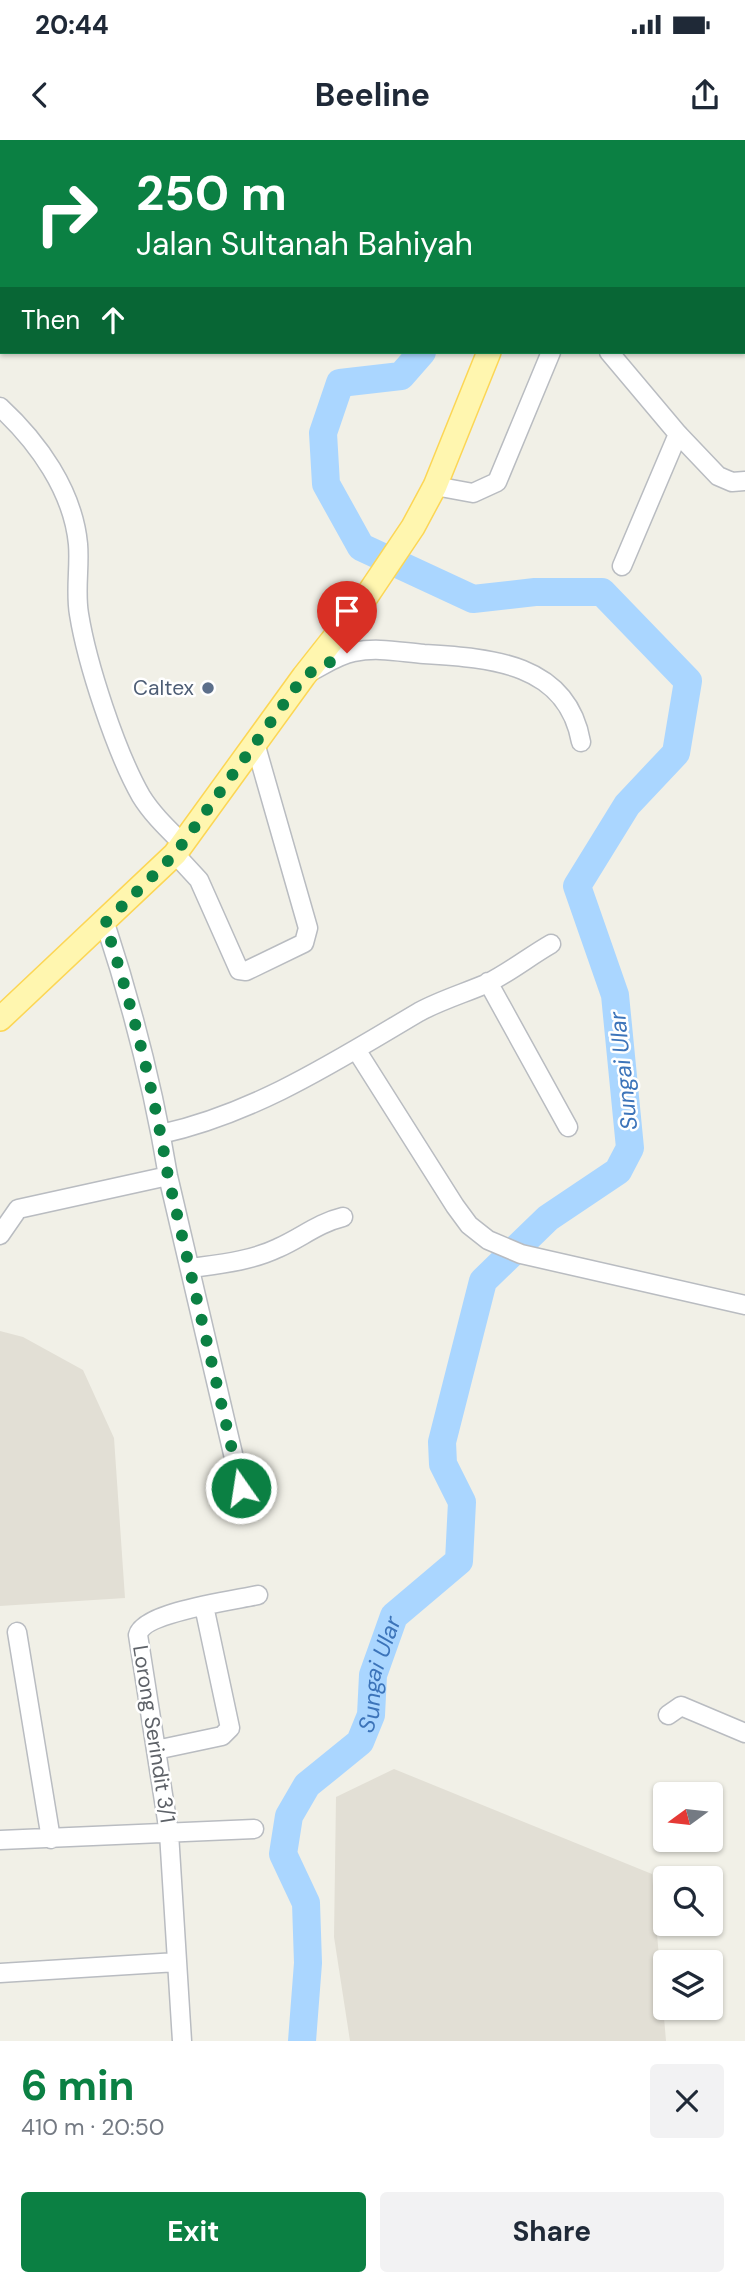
<!DOCTYPE html>
<meta charset="utf-8">
<style>
body{margin:0;font-family:"DM Sans",sans-serif;background:#f2f2f3;color:#1f2937;height:100vh;display:flex;flex-direction:column;font-size:26px;white-space:nowrap}
*{box-sizing:border-box;margin:0}
p{font-size:23px;color:#747a83}
.icon{flex:none;width:38px;height:38px;fill:none;stroke:currentColor;stroke-width:2;stroke-linecap:round;stroke-linejoin:round}
.map{position:relative;height:1901px;overflow:hidden}
.drawer{display:flex;flex-direction:column;background:#fff;flex:1}
.drawer>*{flex:none}
.hud{position:absolute;left:0px;top:0px;width:746px;height:214px;box-shadow:0 2px 5px #0004;background:#0b8043;color:#fff;overflow:hidden}
.needle{width:46px;rotate:255deg}
.tools{position:absolute;left:653px;top:1642px;display:grid;gap:14px}
.tools a{display:grid;place-items:center;width:70px;height:70px;border-radius:7px;background:#fff;box-shadow:0 2px 5px #0004;font-size:35px}
.pin{position:absolute;display:grid;place-items:center;width:60px;height:60px;color:#fff;margin:-72px -30px;border-radius:50% 50% 50% 0;rotate:-45deg;box-shadow:0 0 7px #0007}
.pin .icon{rotate:45deg}
.me{position:absolute;width:77px;margin:-38px;rotate:347deg;stroke-linejoin:round;filter:drop-shadow(0 0 5px #0008)}
.turn{display:flex;align-items:center;gap:24px;height:147px;padding:0 21px;font-size:32px}
.turn .icon{width:91px;height:91px;stroke-width:2.5}
.turn b{display:block;font-size:49px;line-height:60px}
.then{display:flex;align-items:center;height:66px;padding:0 21px;background:#0003;gap:14px;font-size:26px}
.round{display:grid;place-items:center;flex:none;width:74px;height:74px;border-radius:7px;background:#f2f2f3}
.overview{display:flex;align-items:center;justify-content:space-between;height:119px;padding:0 21px}
h1{font-size:42px;font-weight:700;line-height:52px;color:#0b8043}
.button{display:flex;gap:14px;margin-top:auto;padding:14px 21px}
.button a{flex:1;height:80px;border-radius:7px;background:#0b8043;color:#fff;font-size:28px;font-weight:700;line-height:80px;text-align:center}
.button a+a{background:#f2f2f3;color:#1f2937}
.status{display:flex;justify-content:space-between;align-items:center;height:49px;padding:0 35px;background:#fff;direction:ltr}
.status svg{height:19px;fill:currentColor}
header{display:flex;justify-content:space-between;align-items:center;height:91px;padding:0 21px;background:#fff;font-size:32px;font-weight:700}
.map>svg:first-child{display:block}
.education{fill:#e2dfd5}
.lines{fill:none;stroke-linecap:round;stroke-linejoin:round}
.river{stroke:#aad6ff;stroke-width:28}
.minor-casing{stroke:#b9bcc1;stroke-width:21}
.major-casing{stroke:#fcd655;stroke-width:26}
.minor{stroke:#fff;stroke-width:18}
.major{stroke:#fff6af;stroke-width:23}
.route{stroke:#0b8043;stroke-width:12;stroke-dasharray:0 21.6}
.service-dot{fill:#5c6f8a;stroke:#fff;stroke-width:2.5}
.labels{text-anchor:middle;dominant-baseline:central;stroke-width:5;stroke-linejoin:round;paint-order:stroke}
.service-label{font-size:21px;fill:#4e5e75;stroke:#fff;text-anchor:end}
.street-label{font-size:21px;fill:#5e6268;stroke:#fff}
.water-label{font-size:23px;font-style:italic;fill:#3c74ba;stroke:#fff}
</style>
<div class="status"><b>20:44</b><svg viewBox="0 0 49 12"><path d="M0 12V9h3v3zM5 12V6h3v6zM10 12V3h3v9zM15 12V0h3v12zM26 1h20v11H26zM47 4h2v5h-2z"/></svg></div>
<header><svg class="icon" aria-label="back" viewBox="0 0 24 24"><path d="M15 5l-7 7 7 7"/></svg>Beeline<svg class="icon" aria-label="share" viewBox="0 0 24 24"><path d="M12 15V3M7 8l5-5 5 5M5 13v7h14v-7"/></svg></header>
<div class="map">
<svg width="745" height="1901" viewBox="0 0 745 1901">
<rect width="100%" height="100%" fill="#f1f0e7"/>
<path class="education" d="M0,1191L23,1197L83,1230L114,1298L125,1458L0,1466Z
M394,1629L652,1734L666,1901H350L334,1797L336,1657Z"/>
<g class="lines">
<g class="river">
<path d="M247,0L249,2"/>
<path id="s1" d="M302,1901L308,1823L306,1763L283,1714L289,1676L307,1645L360,1602L371,1575L373,1535L394,1476L459,1421L462,1362L443,1324L442,1302L483,1141L548,1078L618,1031L630,1008L615,855L577,746L627,665L676,613L688,541L602,452H535L473,459L361,407L326,344L323,293L340,243L401,236L422,212"/>
</g>
<defs>
<path id="minor" d="M497,0L498,2
M609,212L678,294L718,336L732,342L745,341
M0,267C38,302 73,351 78,404C80,427 75,451 79,474C87,524 116,612 141,656C152,674 168,689 183,704
M435,346L473,353L497,342L551,212
M622,426L678,294
M310,532C324,525 338,515 354,512C377,507 400,512 424,514C491,518 567,523 581,602
M175,714L199,740L239,830L246,831L304,803L308,788L255,603
M105,783C132,865 154,951 168,1036L241,1348
M488,842L568,987
M357,911L455,1066L469,1085L488,1100L521,1114L745,1165
M161,994C256,973 336,921 419,872C441,860 465,853 488,843C510,832 530,816 551,804
M0,1095L18,1069L168,1036
M191,1128C220,1124 251,1121 278,1108C301,1098 318,1083 343,1077
M17,1492L51,1699
M668,1575L681,1566L745,1593
M156,1610L222,1596L230,1588L204,1466
M0,1700L254,1689
M0,1833L177,1822
M182,1901L169,1693L138,1495C143,1472 236,1460 258,1455"/>
<path id="major" d="M584,2L585,0
M0,879L175,714L304,536L364,460L413,387L435,346L489,212"/>
</defs>
<use href="#minor" class="minor-casing"/>
<use href="#major" class="major-casing"/>
<use href="#minor" class="minor"/>
<use href="#major" class="major"/>
</g>
<g class="lines">
<path class="route" d="M241,1348L168,1036C154,951 132,865 105,783L175,714L304,536L347,513"/>
</g>
<circle class="service-dot" cx="208" cy="548" r="7"/>
<g class="labels">
<g class="service-label">
<text x="194" y="548">Caltex</text>
</g>
<g class="street-label">
<text transform="translate(154 1594) rotate(81)">Lorong Serindit 3/1</text>
</g>
<g class="water-label">
<text transform="translate(623 931) rotate(-96)">Sungai Ular</text>
<text stroke="none"><textPath href="#s1" startOffset="406">Sungai Ular</textPath></text>
</g>
</g>
</svg>
<div class="tools">
<a><svg class="needle" viewBox="-14 -14 28 28"><path d="M0-13l5 13h-10z" fill="#e53935"/><path d="M0 13l5-13h-10z" fill="#747a83"/></svg></a>
<a><svg class="icon" aria-label="search" viewBox="0 0 24 24"><circle cx="10" cy="10" r="6"/><path d="M15 15l6 6"/></svg></a>
<a><svg class="icon" aria-label="layers" viewBox="0 0 24 24"><path d="M12 4l9 5-9 5-9-5zM3 14l9 5 9-5"/></svg></a>
</div>
<div class="pin" style="left:347px;top:513px;background:#d93025"><svg class="icon" aria-label="arrive" viewBox="0 0 24 24"><path d="M6 21V4h12l-3 4 3 4H6"/></svg></div>
<svg class="me" style="left:241px;top:1348px" viewBox="-20 -20 40 40"><circle r="17" fill="#0b8043" stroke="#fff" stroke-width="3"/><path d="M0-11L8 9 0 5-8 9z" fill="#fff"/></svg>
<div class="hud">
<div class="turn"><svg class="icon" aria-label="right" viewBox="0 0 24 24"><path d="M7 20v-9h11M14 6l5 5-5 5"/></svg><div><b>250 m</b>Jalan Sultanah Bahiyah</div></div>
<div class="then">Then<svg class="icon" aria-label="ahead" viewBox="0 0 24 24"><path d="M12 20V5M6 11l6-6 6 6"/></svg></div>
</div>
</div>
<section class="drawer">
<div class="overview"><div><h1>6 min</h1><p>410 m · 20:50</p></div><a class="round"><svg class="icon" aria-label="close" viewBox="0 0 24 24"><path d="M6 6l12 12M18 6L6 18"/></svg></a></div>
<div class="button"><a>Exit</a><a>Share</a></div>
</section>
